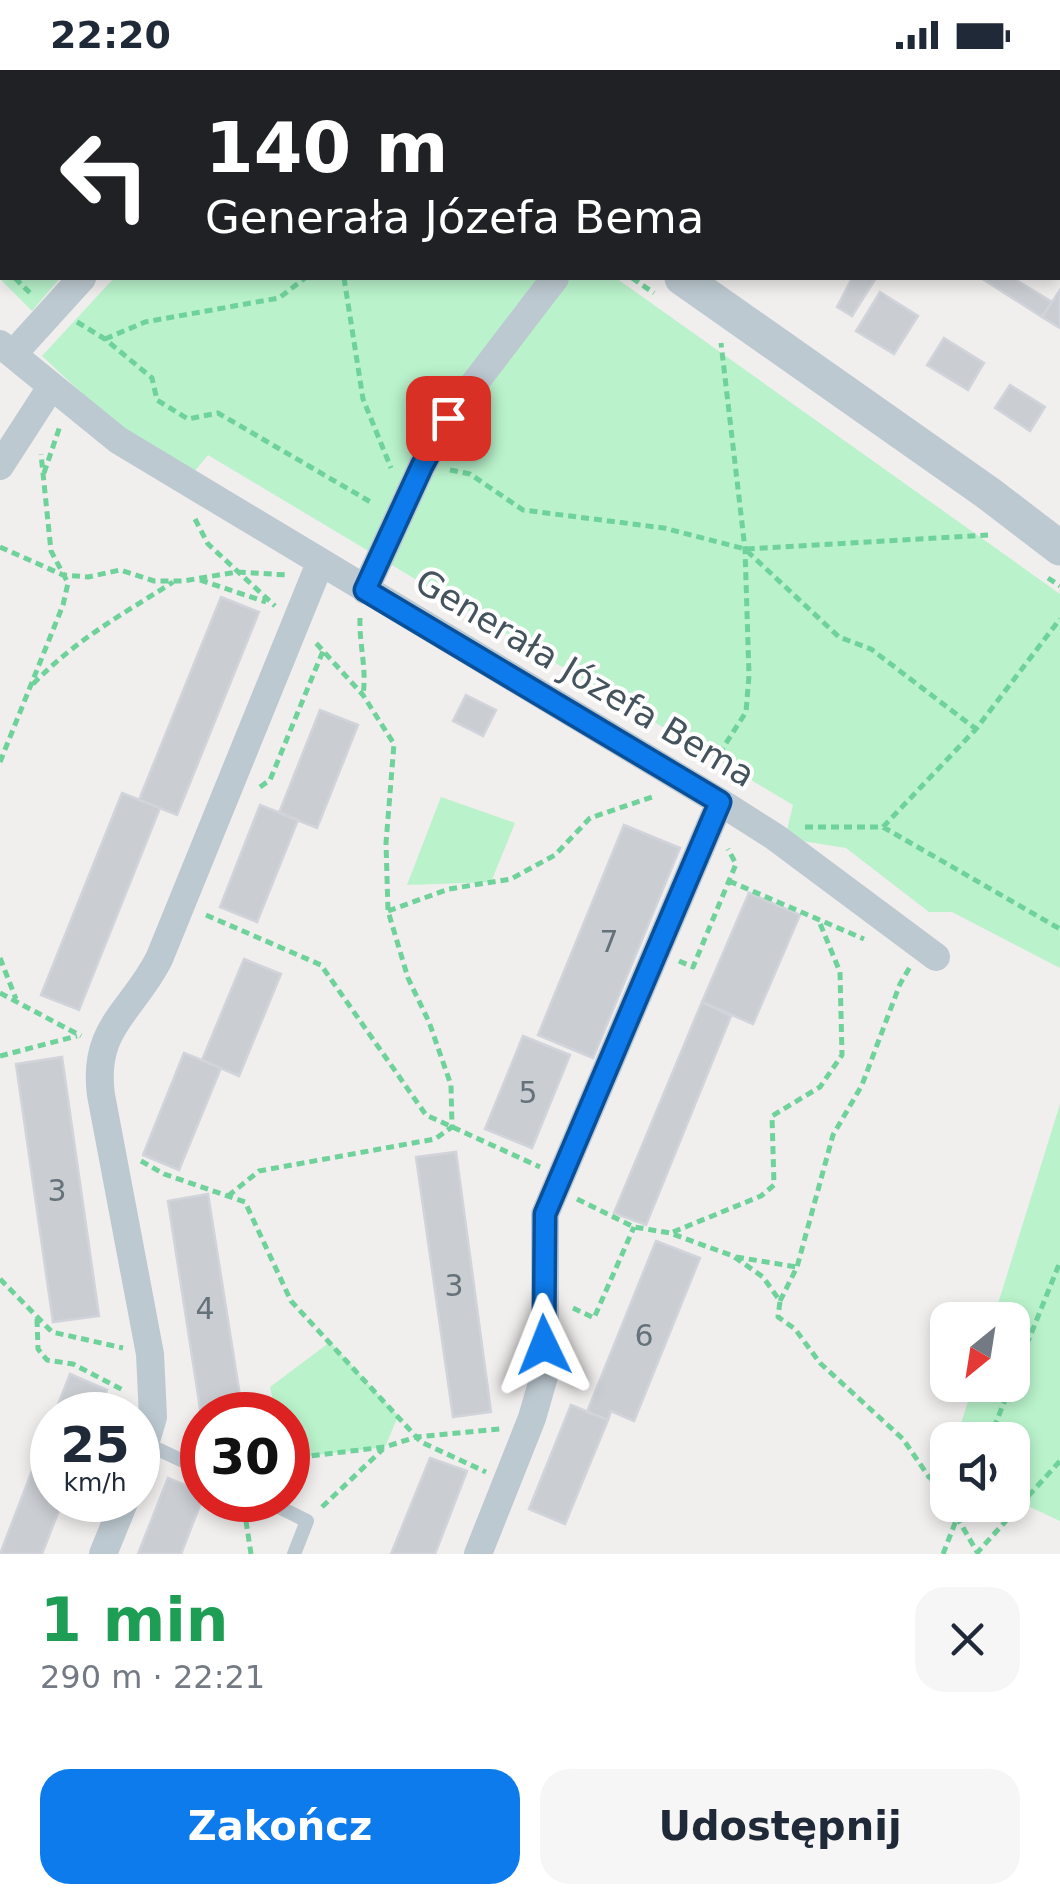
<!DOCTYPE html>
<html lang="pl">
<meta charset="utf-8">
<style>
body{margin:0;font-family:"DejaVu Sans",sans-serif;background:#f6f6f7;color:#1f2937;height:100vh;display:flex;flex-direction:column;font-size:38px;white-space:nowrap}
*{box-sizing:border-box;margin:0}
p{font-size:32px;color:#747a83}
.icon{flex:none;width:55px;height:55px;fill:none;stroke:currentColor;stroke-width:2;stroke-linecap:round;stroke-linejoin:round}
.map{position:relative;height:1484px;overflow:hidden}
.panel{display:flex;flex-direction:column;background:#fff;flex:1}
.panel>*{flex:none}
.guide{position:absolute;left:0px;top:0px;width:1060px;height:210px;box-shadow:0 5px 15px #0003;background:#202124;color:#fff;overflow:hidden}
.needle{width:65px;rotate:210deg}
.tools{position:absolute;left:930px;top:1232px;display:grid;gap:20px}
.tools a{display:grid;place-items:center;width:100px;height:100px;border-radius:20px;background:#fff;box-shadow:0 5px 15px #0003;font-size:50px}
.speed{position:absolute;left:30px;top:1322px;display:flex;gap:20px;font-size:50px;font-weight:700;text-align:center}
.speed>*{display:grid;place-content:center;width:130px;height:130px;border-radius:50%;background:#fff;box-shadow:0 5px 15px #0003;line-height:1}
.speed small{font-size:25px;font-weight:400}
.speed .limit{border:15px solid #d22;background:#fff;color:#111}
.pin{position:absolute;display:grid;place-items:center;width:85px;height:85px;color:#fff;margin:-42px;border-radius:20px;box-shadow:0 5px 15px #0006}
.me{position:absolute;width:110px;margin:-55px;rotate:358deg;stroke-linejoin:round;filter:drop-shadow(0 0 8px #0008)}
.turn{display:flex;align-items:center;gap:35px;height:210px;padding:0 40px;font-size:45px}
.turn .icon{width:130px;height:130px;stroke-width:2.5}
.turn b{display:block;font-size:70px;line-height:85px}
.round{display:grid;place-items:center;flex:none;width:105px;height:105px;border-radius:30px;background:#f6f6f7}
.overview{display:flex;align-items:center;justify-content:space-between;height:170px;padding:0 40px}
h1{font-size:60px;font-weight:600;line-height:75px;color:#1e9e55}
.action{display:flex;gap:20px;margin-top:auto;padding:20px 40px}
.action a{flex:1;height:115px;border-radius:30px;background:#0d7beb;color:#fff;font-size:40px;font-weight:600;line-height:115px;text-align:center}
.action a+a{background:#f6f6f7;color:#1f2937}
.status{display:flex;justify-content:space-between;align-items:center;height:70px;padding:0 50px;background:#fff;direction:ltr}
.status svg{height:28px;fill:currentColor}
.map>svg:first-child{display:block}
.green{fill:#b9f2cb}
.building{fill:#caced3;stroke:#d1d4da;stroke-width:2.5}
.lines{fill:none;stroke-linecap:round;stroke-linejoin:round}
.path{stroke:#6fd29b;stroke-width:5;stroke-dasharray:8 5;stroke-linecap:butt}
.service{stroke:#bdc9d1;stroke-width:14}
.minor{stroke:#bdc9d1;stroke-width:28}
.tertiary{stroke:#bdc9d1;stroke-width:35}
.route-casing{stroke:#085099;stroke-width:25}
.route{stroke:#0d7beb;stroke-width:18}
.labels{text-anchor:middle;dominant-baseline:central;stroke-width:8;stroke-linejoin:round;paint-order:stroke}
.number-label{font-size:30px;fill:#66727a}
.street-label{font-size:35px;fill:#45535c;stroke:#fff}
</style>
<div class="status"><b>22:20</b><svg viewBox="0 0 49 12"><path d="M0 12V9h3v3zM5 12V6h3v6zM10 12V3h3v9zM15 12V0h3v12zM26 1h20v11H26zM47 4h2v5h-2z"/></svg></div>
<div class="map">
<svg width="1060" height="1484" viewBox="0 0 1060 1484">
<rect width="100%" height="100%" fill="#f1eeee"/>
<path class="green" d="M0,0H229L2,2V208H60L32,241L0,209Z
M114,208H616L1060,524V898L952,842H929L846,778L802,771L786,764L793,735L208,385L193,403L116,355L42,286Z
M441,727L515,753L491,812L407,815Z
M1060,1034V1451L1013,1429L1012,1370H956L973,1315H1012V1250H993Z
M330,1272L398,1346L385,1377L309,1386L288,1381V1345H276L270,1317Z"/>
<path class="building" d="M852,208H876L852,246L837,237Z
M981,208H1013L1052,232L1042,247Z
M1060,220V258L1042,247Z
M880,222L918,246L894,284L856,261Z
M944,268L984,293L968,320L927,295Z
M1010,315L1045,337L1030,361L995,338Z
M221,527L259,542L177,745L139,730Z
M466,625L496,640L483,666L453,651Z
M320,640L358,655L317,758L279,743Z
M122,723L160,738L79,940L41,925Z
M260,735L298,750L257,852L220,837Z
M624,755L680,778L593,988L538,965Z
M749,823L800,845L753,954L702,932Z
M244,889L281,904L239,1006L202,990Z
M702,932L731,946L646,1155L614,1143Z
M523,966L570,985L532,1078L485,1059Z
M184,983L221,998L179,1100L143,1085Z
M62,987L99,1246L53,1252L16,994Z
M456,1082L491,1342L453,1347L416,1087Z
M208,1124L243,1345H202V1351L168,1131Z
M656,1171L700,1188L634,1351L611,1341L608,1350L587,1342Z
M70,1304L107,1320L97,1345H54Z
M571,1335L608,1350L565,1454L529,1439Z
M52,1349V1430H63L42,1484H0Z
M430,1388L467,1401L435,1484H391Z
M168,1408L202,1422V1430L181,1484H138Z"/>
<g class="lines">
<path class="path" d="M1,0L2,3
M303,0L304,2
M353,0L356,2
M0,15L2,19
M0,193L2,195
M15,208L33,226
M344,208L363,329L391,398
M632,208L654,223
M77,252L105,269L152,308L157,330L188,349L218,343L374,434
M105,269L145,252L279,228L305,208
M450,400L470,404L523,440L664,458L745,479L988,465
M44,403L60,356
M195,449L208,474L275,536
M0,477L63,505L88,507L120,500L154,511H183L237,502L287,505
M747,481L839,567L871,579L976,659
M1048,508L1060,516
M200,510L266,532
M360,548C359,574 367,599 363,625
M33,614C78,568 120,546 173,512
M0,692L63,535L68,513L51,481L41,384
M712,695L746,642L749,605L745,479L721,273
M260,717L270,710L323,581
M805,757H883L1060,859
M883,757L976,659L1060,549
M729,811L864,869
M388,841L449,819L511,809L555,785L590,748L655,726
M206,845L321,895L426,1045L540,1097
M0,888L16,929
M679,891L693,897L736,794L728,779
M0,923L81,966
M0,986L77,966
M141,1091L164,1104L245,1132L291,1231L421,1372L486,1402
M228,1126L259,1101L435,1069L452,1057L451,1015L429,952L408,908L388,841L386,773L394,674L363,625L316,573
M577,1129L634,1157L670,1163L733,1186L763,1207L780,1231L778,1247L795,1259L820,1293L903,1369L929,1407L948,1417
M673,1162L761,1126L774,1115L772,1046L820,1017L842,985L840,902L819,851
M736,1187L797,1197
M0,1209L52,1262L123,1278
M780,1231L797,1197L833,1065L862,1015L900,914L910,897
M573,1238L594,1248L634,1157
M37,1249L38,1279L47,1290L73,1294L125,1321
M1012,1311L1060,1192
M989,1370L1011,1315
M288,1396L309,1386L385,1377L416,1367L500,1359
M931,1409L948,1432
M950,1435L977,1482
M982,1435L1014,1441
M322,1437L383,1379
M244,1438L251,1484
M943,1484L962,1435
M976,1484L1060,1391"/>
<path class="service" d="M147,1374L202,1400
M265,1430L307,1451L294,1484"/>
<path class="minor" d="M923,0L927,2
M267,2L269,0
M849,2L851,0
M1058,89L1060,90
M0,274L118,370L720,732L775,767L936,887
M13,284L82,208
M0,396L51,317
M365,520L422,396L448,348L555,208
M138,1398L153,1347L150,1284L101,1025C92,958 131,943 159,889L320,493
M103,1484L125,1430
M478,1484L532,1348L545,1303V1144L720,732"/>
<path class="tertiary" d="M413,0L417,2
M682,208L988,423L1060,478"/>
</g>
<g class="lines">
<defs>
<path id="route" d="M448,348L422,396L365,520L720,732L545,1144L544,1275"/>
</defs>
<use href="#route" class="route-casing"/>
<use href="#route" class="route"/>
</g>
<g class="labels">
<g class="number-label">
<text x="609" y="871">7</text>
<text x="528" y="1022">5</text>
<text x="57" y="1120">3</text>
<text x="454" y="1215">3</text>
<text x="205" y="1238">4</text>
<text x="644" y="1265">6</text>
</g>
<g class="street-label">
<text transform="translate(585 608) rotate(31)">Generała Józefa Bema</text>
</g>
</g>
</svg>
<div class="tools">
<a><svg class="needle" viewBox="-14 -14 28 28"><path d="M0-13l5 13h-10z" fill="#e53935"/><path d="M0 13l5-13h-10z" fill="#747a83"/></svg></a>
<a><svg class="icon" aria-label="sound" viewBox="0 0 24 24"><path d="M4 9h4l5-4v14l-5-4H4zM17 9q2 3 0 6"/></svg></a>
</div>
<div class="speed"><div>25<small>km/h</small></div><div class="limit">30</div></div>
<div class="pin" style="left:448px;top:348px;background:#d93025"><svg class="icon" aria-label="arrive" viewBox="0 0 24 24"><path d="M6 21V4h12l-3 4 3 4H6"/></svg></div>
<svg class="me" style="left:544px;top:1275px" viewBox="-20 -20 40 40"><path d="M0-17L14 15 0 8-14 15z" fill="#0d7beb" stroke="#fff" stroke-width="4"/></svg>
<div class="guide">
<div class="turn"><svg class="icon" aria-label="left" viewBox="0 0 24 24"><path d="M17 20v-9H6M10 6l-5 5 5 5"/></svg><div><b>140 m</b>Generała Józefa Bema</div></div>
</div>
</div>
<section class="panel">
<div class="overview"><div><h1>1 min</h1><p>290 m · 22:21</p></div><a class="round"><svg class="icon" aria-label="close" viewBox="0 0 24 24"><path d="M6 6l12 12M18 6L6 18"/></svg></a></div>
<div class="action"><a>Zakończ</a><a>Udostępnij</a></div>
</section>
